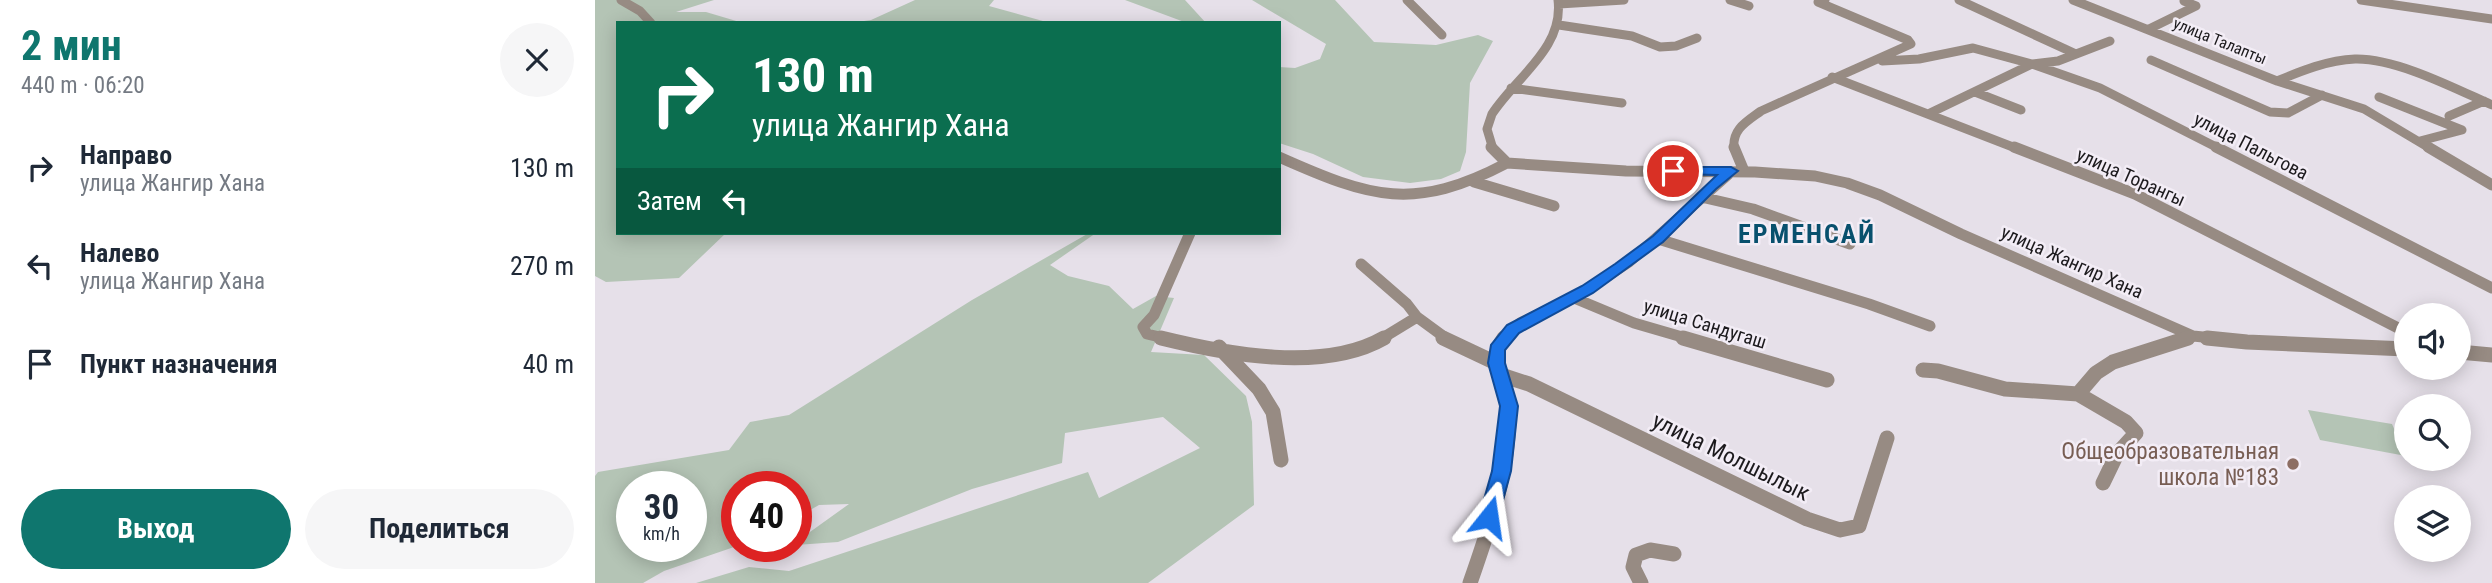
<!DOCTYPE html>
<html lang="ru">
<meta charset="utf-8">
<style>
body{margin:0;font-family:"Roboto Condensed",sans-serif;background:#f6f6f7;color:#1f2937;height:100vh;display:flex;flex-direction:column;font-size:26px;white-space:nowrap}
*{box-sizing:border-box;margin:0}
p{font-size:23px;color:#747a83}
.icon{flex:none;width:38px;height:38px;fill:none;stroke:currentColor;stroke-width:2;stroke-linecap:round;stroke-linejoin:round}
.map{position:relative;flex:1;overflow:hidden}
.sheet{display:flex;flex-direction:column;background:#fff;width:595px}
.sheet>*{flex:none}
.guide{position:absolute;left:21px;top:21px;width:665px;height:214px;border-radius:0px;box-shadow:0 4px 18px #0003;background:#0b6e4f;color:#fff;overflow:hidden}
.tools{position:absolute;left:1799px;top:303px;display:grid;gap:14px}
.tools a{display:grid;place-items:center;width:77px;height:77px;border-radius:50%;background:#fff;box-shadow:0 4px 18px #0003;font-size:35px}
.speed{position:absolute;left:21px;top:471px;display:flex;gap:14px;font-size:35px;font-weight:700;text-align:center}
.speed>*{display:grid;place-content:center;width:91px;height:91px;border-radius:50%;background:#fff;box-shadow:0 4px 18px #0003;line-height:1}
.speed small{font-size:18px;font-weight:400}
.speed .limit{border:10px solid #d22;background:#fff;color:#111}
.pin{position:absolute;display:grid;place-items:center;width:60px;height:60px;color:#fff;margin:-30px;border:4px solid #fff;border-radius:50%;box-shadow:0 2px 7px #0007}
.me{position:absolute;width:77px;margin:-38px;rotate:15deg;stroke-linejoin:round;filter:drop-shadow(0 0 5px #0008)}
.turn{display:flex;align-items:center;gap:24px;height:147px;padding:0 21px;font-size:32px}
.turn .icon{width:91px;height:91px;stroke-width:2.5}
.turn b{display:block;font-size:49px;line-height:60px}
.then{display:flex;align-items:center;height:66px;padding:0 21px;background:#0003;gap:14px;font-size:26px}
.round{display:grid;place-items:center;flex:none;width:74px;height:74px;border-radius:37px;background:#f6f6f7}
.head{display:flex;align-items:center;justify-content:space-between;height:119px;padding:0 21px}
h1{font-size:42px;font-weight:700;line-height:52px;color:#0f766e}
.button{display:flex;gap:14px;margin-top:auto;padding:14px 21px}
.button a{flex:1;height:80px;border-radius:42px;background:#0f766e;color:#fff;font-size:28px;font-weight:700;line-height:80px;text-align:center}
.button a+a{background:#f6f6f7;color:#1f2937}
ul{padding:0;list-style:none}
li{display:flex;align-items:center;gap:21px;height:98px;padding:0 21px}
li div{flex:1}
li b{display:block;font-size:26px}
li em{font-style:normal}
main{display:flex;flex:1;min-height:0}
.map>svg:first-child{display:block}
.green{fill:#b4c4b5;fill-rule:evenodd}
.lines{fill:none;stroke-linecap:round;stroke-linejoin:round}
.minor-far2{stroke:#978b83;stroke-width:9}
.minor-far1{stroke:#978b83;stroke-width:11}
.minor{stroke:#978b83;stroke-width:15}
.route{fill:#1a73e8;stroke:#114b97;stroke-width:2}
.education-dot{fill:#8d6e63;stroke:#f3edf6;stroke-width:2.5}
.labels{text-anchor:middle;dominant-baseline:central;stroke-width:5;stroke-linejoin:round;paint-order:stroke}
.far-street-label{font-size:16px;fill:#1c1a1d;stroke:#f3edf6}
.street-label{font-size:19px;fill:#1c1a1d;stroke:#f3edf6}
.near-education-label{font-size:23px;fill:#785e54;stroke:#f3edf6;text-anchor:end}
.near-street-label{font-size:23px;fill:#1c1a1d;stroke:#f3edf6}
.district-label{font-size:26px;font-weight:bold;letter-spacing:2px;fill:#08506d;stroke:#f3edf6}
</style>
<main>
<section class="sheet">
<div class="head"><div><h1>2 мин</h1><p>440 m · 06:20</p></div><a class="round"><svg class="icon" aria-label="close" viewBox="0 0 24 24"><path d="M6 6l12 12M18 6L6 18"/></svg></a></div>
<ul>
<li><svg class="icon" aria-label="right" viewBox="0 0 24 24"><path d="M7 20v-9h11M14 6l5 5-5 5"/></svg><div><b>Направо</b><p>улица Жангир Хана</p></div><em>130 m</em></li>
<li><svg class="icon" aria-label="left" viewBox="0 0 24 24"><path d="M17 20v-9H6M10 6l-5 5 5 5"/></svg><div><b>Налево</b><p>улица Жангир Хана</p></div><em>270 m</em></li>
<li><svg class="icon" aria-label="arrive" viewBox="0 0 24 24"><path d="M6 21V4h12l-3 4 3 4H6"/></svg><div><b>Пункт назначения</b></div><em>40 m</em></li>
</ul>
<div class="button"><a>Выход</a><a>Поделиться</a></div>
</section>
<div class="map">
<svg width="1897" height="583" viewBox="0 0 1897 583">
<rect width="100%" height="100%" fill="#e6e0e9"/>
<path class="green" d="M0,0H119L81,12H111L148,23H23V233H131L84,278L11,282L0,276Z
M320,0H399L394,6L455,23H255L276,20Z
M530,0H590L611,23H592Z
M657,0H740L779,42L841,45L883,35L898,41L875,83L871,152L865,171L846,179L815,183L768,177L718,154L684,143V67L700,68L725,59L731,44Z
M494,233H501L455,265L473,276L514,286L538,309L561,296L579,298L556,352L609,355L651,396L657,422L659,505L553,583H101L154,567L194,571L493,472L504,498L605,448L568,417L470,433L467,463L377,489L243,542L201,545V542L254,504L224,505L201,518V486H142V546L69,571L48,583H0V476L3,472L134,450L155,422L194,415L377,300ZM37,486H96V546H37Z
M1713,410L1797,424L1811,456L1725,440Z"/>
<g class="lines">
<path class="minor-far2" d="M26,0L45,11L56,23
M812,0L847,35
M1135,0L1154,6
M1364,0L1481,54
M1478,0L1682,81L1769,109L1836,149
M1766,0L1897,19
M964,4L1029,0
M964,25L1037,36L1065,47L1081,46L1102,38
M1554,29L1601,6L1589,1
M1515,41L1463,61L1437,64L1505,88L1625,149
M1556,60L1675,112L1693,113L1727,95
M1287,61L1324,59L1378,48L1437,64
M1237,77L1423,149
M1682,81C1706,71 1733,60 1760,59C1801,58 1859,88 1897,105
M916,88L1027,103
M1380,92L1426,110
M1784,97L1867,130L1825,141
M1333,114L1437,64
M1854,116L1889,101
M898,149L892,129L897,114C921,77 969,48 963,0
M1139,149C1137,129 1151,122 1166,111L1316,44L1313,40L1223,2L1230,0"/>
<path class="minor-far1" d="M896,147L912,163
M1139,147L1149,171
M1419,147L1540,194L1811,332
M1621,147L1897,288
M1833,147L1897,185
M684,157C776,198 819,212 912,163
M912,163L1031,171L1160,172L1220,176L1252,183L1285,195L1366,234L1598,336L1628,339
M879,182L959,206
M1106,197L1158,209L1255,244
M1063,239L1274,304L1335,326
M766,264L812,304L822,317L852,339
M979,298L1039,323L1094,339
M573,339L552,334L548,327L559,315L595,233
M786,339L822,317
M907,339L925,323L984,295L1034,262L1136,172
M1588,339L1598,336"/>
<path class="minor" d="M566,338C631,354 728,373 789,338
M848,338L901,363
M1088,338L1232,380
M1612,338L1652,342L1811,349
M624,347L664,389L678,412L686,460
M1864,352L1897,355
M1328,370L1343,371L1410,389L1483,394
M906,375L934,384L1212,519L1245,530L1264,526L1292,438
M1508,483L1522,454L1541,433L1531,422L1483,394L1501,373L1518,362L1593,338
M875,583C894,529 915,468 914,410C914,384 891,362 909,338
M1046,583L1038,567L1041,555L1055,550L1079,554"/>
</g>
<path class="route" d="M1078,167H1136L1143,171L1121,189L1068,242L998,293L924,333L910,350V363L923,406L916,471L902,522L894,525L887,522L884,517L897,471L905,406L893,363L896,345L912,325L987,286L1020,264L1058,236L1122,175L1073,174L1071,171Z"/>
<circle class="education-dot" cx="1698" cy="464" r="7"/>
<g class="labels">
<g class="far-street-label">
<text transform="translate(1625 41) rotate(22)">улица Талапты</text>
</g>
<g class="street-label">
<text transform="translate(1656 146) rotate(27)">улица Пальгова</text>
<text transform="translate(1536 177) rotate(24)">улица Торангы</text>
<text transform="translate(1477 262) rotate(24)">улица Жангир Хана</text>
<text transform="translate(1110 324) rotate(17)">улица Сандугаш</text>
</g>
<g class="near-education-label">
<text x="1684" y="451">Общеобразовательная<tspan x="1684" dy="26">школа №183</tspan></text>
</g>
<g class="near-street-label">
<text transform="translate(1136 457) rotate(26)">улица Молшылык</text>
</g>
<g class="district-label">
<text x="1212" y="234">ЕРМЕНСАЙ</text>
</g>
</g>
</svg>
<div class="tools">
<a><svg class="icon" aria-label="sound" viewBox="0 0 24 24"><path d="M4 9h4l5-4v14l-5-4H4zM17 9q2 3 0 6"/></svg></a>
<a><svg class="icon" aria-label="search" viewBox="0 0 24 24"><circle cx="10" cy="10" r="6"/><path d="M15 15l6 6"/></svg></a>
<a><svg class="icon" aria-label="layers" viewBox="0 0 24 24"><path d="M12 4l9 5-9 5-9-5zM3 14l9 5 9-5"/></svg></a>
</div>
<div class="speed"><div>30<small>km/h</small></div><div class="limit">40</div></div>
<div class="pin" style="left:1078px;top:171px;background:#d93025"><svg class="icon" aria-label="arrive" viewBox="0 0 24 24"><path d="M6 21V4h12l-3 4 3 4H6"/></svg></div>
<svg class="me" style="left:894px;top:517px" viewBox="-20 -20 40 40"><path d="M0-17L14 15 0 8-14 15z" fill="#1a73e8" stroke="#fff" stroke-width="4"/></svg>
<div class="guide">
<div class="turn"><svg class="icon" aria-label="right" viewBox="0 0 24 24"><path d="M7 20v-9h11M14 6l5 5-5 5"/></svg><div><b>130 m</b>улица Жангир Хана</div></div>
<div class="then">Затем<svg class="icon" aria-label="left" viewBox="0 0 24 24"><path d="M17 20v-9H6M10 6l-5 5 5 5"/></svg></div>
</div>
</div>
</main>
